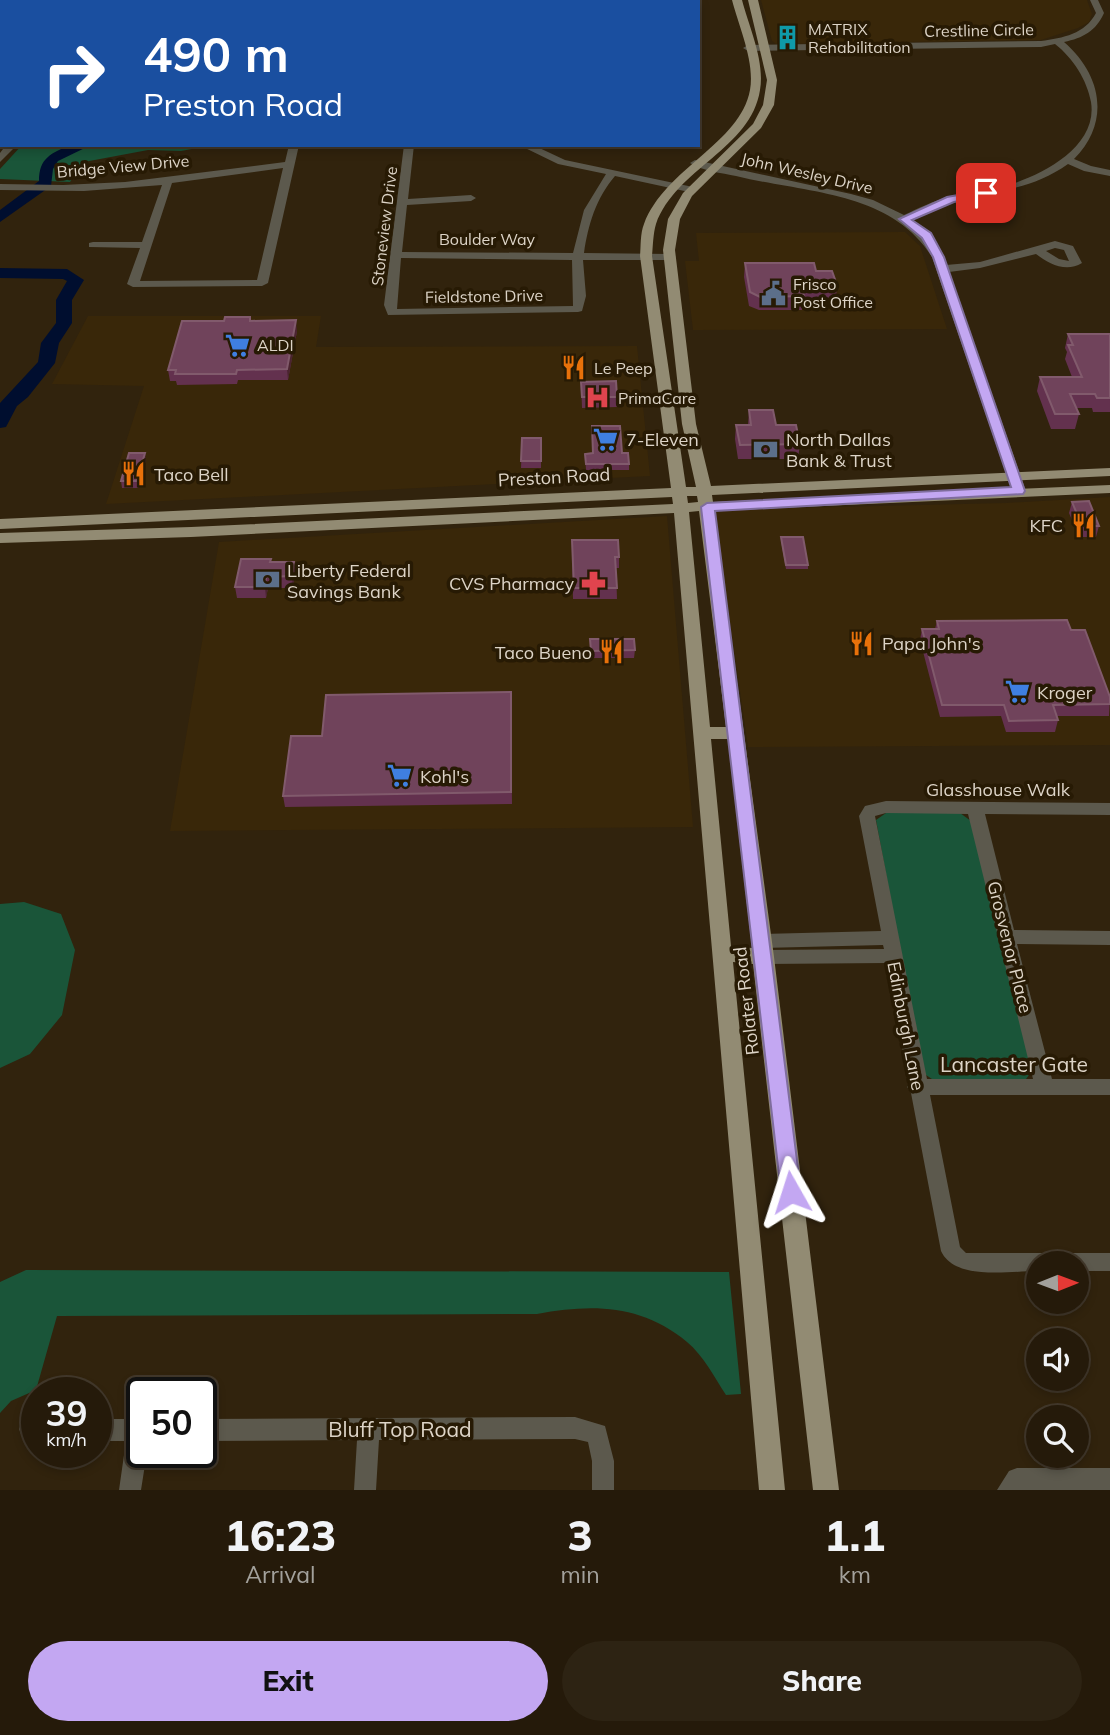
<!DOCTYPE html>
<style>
body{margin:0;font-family:Mulish,sans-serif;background:#2d2313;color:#f1f3f6;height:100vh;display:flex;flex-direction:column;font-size:26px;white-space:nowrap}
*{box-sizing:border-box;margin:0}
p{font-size:23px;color:#a3a19c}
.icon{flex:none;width:38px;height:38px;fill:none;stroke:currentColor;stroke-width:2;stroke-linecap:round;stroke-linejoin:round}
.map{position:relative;height:1490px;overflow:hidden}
.drawer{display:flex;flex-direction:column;background:#251a0a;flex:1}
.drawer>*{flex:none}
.top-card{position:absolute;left:0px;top:0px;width:700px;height:147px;box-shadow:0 4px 10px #0003,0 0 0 2px #42382b;background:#1a4fa0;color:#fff;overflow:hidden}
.needle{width:46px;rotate:89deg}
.tools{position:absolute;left:1026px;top:1251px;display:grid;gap:14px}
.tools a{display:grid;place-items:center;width:63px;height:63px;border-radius:50%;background:#251a0a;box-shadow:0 4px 10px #0003,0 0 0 2px #42382b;font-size:35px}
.speed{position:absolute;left:21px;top:1377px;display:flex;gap:14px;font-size:35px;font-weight:700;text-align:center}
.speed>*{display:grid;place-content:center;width:91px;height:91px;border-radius:50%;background:#251a0a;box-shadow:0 4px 10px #0003,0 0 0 2px #42382b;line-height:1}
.speed small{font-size:18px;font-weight:400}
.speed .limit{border:4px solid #111;border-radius:10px;background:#fff;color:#111}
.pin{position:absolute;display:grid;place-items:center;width:60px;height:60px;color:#fff;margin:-30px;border-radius:14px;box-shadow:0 4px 10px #0006}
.me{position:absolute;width:77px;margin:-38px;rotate:354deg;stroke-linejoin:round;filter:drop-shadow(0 0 5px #0008)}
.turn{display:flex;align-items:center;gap:24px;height:147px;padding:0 28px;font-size:32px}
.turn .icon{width:91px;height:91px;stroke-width:2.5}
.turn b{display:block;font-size:49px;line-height:60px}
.eta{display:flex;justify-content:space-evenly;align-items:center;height:119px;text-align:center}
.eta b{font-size:42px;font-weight:800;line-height:49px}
.action{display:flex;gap:14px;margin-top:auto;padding:14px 28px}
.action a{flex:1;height:80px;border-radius:42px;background:#c3a7f2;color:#111;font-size:28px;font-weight:800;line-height:80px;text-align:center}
.action a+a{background:#2d2313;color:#f1f3f6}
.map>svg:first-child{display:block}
.built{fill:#392709}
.green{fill:#1a5539}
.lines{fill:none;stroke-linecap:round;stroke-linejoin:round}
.river{fill:#000e2f;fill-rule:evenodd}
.minor{fill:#5c594d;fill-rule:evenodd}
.major{fill:#928b73;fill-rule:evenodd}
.wall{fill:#63314e}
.shaded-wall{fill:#4a242f}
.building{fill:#70435b;stroke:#815a6c;stroke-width:2}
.route{fill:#c3a7f2;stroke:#7f6d9d;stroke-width:2}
.labels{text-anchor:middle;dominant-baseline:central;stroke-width:7;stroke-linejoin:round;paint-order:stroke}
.far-poi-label{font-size:16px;fill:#ddd4c7;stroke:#271a04;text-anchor:start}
.far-street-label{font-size:16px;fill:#ddd4c7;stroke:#271a04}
.poi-label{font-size:18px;fill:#ddd4c7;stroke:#271a04;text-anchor:start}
.street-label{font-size:18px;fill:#ddd4c7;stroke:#271a04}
.near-street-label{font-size:21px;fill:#ddd4c7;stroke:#271a04}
</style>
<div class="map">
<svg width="1110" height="1490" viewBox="0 0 1110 1490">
<rect width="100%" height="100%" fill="#31230d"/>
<path class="built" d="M761,0H1087L1092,14L1089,22L1078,28L1041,40L776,44L772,41Z
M905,232L920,246L947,329L693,330L685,261H699L696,233Z
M88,316H321L316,347L637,346L650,476L106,504L144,386L52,384Z
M1110,497V745L748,747L714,510L1006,503Z
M667,516L693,827L170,831L219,542Z"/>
<path class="green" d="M22,145H213L181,151L148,150L84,162L70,182L0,179V169Z
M886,813H960L971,821L1033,1070L1026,1079H932L923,1073L876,820Z
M24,902L61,914L75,950L62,1015L30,1054L0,1068V904Z
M26,1270L729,1272L741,1394L726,1395C715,1378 703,1355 687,1342C641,1304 592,1304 537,1314L57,1316L36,1390L11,1401L0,1413V1282Z"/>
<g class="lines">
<path class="river" d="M298,0H312L313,2H299Z
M71,145H91L58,161L53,169L51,186L0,222V210L39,181C39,158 51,153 71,145Z
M0,268L67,269L84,280L72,300V323L59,343L55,363L28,397L17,406L6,427L0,428V403L38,362L41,343L56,323V300L67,281L63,279L0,278Z"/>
<path class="minor" d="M51,0H59L50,2Z
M68,0H103L105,2H69Z
M160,0H169L159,2Z
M1090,0H1098L1104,13C1096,31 1083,38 1064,42C1103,76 1110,123 1074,159L1091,166L1110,170V176L1084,171L1068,164C1030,191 995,190 953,202C939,206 925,213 912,219L930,235L946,265L980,262L1055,241L1073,246L1082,263C1066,273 1049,264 1036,254L980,268L949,272L1026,491L1019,495L1012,491L932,257C891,191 805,193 736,176C722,173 702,171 690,163L695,160L851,194L873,200L904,215C919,208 933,201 949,197C970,191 992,191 1012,184C1046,173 1098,145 1091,102C1087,80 1073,58 1055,44L1041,47L748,51L743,48L748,45L1041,41C1063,38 1085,34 1096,13ZM1055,248L1064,250L1069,261L1059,259L1046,251Z
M0,38H2V44H0Z
M2,90V96L0,97V91Z
M6,145H17L0,162V153Z
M289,145H299L268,283L262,286L133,287L127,284L140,248L89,247V243L93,242H142L162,185L84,191L0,190V184L63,185L125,182L285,162ZM283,168L257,280L140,281L172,183Z
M404,145H414L408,199L471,195L476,198L471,201L407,205L402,252L573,253L584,210L606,174L558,164L519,145H533L565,160L693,187L694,189L689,192L615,176C596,198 588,225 584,253L670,254L676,257L670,260H583L586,296L582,311L578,312L388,315L384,305ZM401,258L572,260L573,306L397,309Z
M886,801L1110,803V815L985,814L1014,930L1110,931V945L1017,944L1052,1079H1110V1095H930L960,1247L966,1253H1110V1271H1076V1264H1038V1271C1009,1271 955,1281 941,1251L911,1093L907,1087L909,1084L886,963L764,964L758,962L755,957L758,952L764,950L884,949L883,945L762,948L756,946L753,941L756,936L762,934L881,931L859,816L865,806ZM886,813L968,814L1033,1079H927L875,816Z
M575,1417L605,1426L614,1461V1490H592V1461L588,1442L575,1439L379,1440L376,1490H354L357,1440L201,1441V1419Z
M30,1418H37V1440L22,1437L19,1429L22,1421Z
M96,1419H142V1452H147L141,1490H119L126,1441H96Z
M1017,1468H1110V1490H997L1009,1471Z"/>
<path class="major" d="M732,0H742C749,27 765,61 760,90C751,149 676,168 656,224C653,234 653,246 652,256L686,487H696L682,424L663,250L668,219L683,193L753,124L763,105L767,80L748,0H758L777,80L774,105L761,128L692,196L680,219L675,250L696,424L711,486L1110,468V476L712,495L713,502L1110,485V493L714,511L774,957L839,1490H813L753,964L733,962L785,1490H759L674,513L191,537L0,543V533L191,527L673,504L672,497L0,529V519L671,488L640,256C641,246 640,234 644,224C665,168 740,144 750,90C755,62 739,27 732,0ZM687,496H697L698,502L688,503ZM699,511L726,727H710L689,512ZM711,739H728L752,948L731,946Z"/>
</g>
<path class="wall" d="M745,263L816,271L837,285L836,299H803L802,310H759L749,306L744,277Z
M250,317L251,321L297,331L288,380H238L237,384L177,385L176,381H170L168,370L224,321Z
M1068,334H1110V412H1093L1092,408H1076L1079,414L1075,429H1051L1037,391L1040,377H1072L1065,359L1067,352L1065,348Z
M581,382L617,397V407L582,408Z
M749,410L776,425L800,444L798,459H738L735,439L736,425H748Z
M522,438H541V468H521Z
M622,453L629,464V470H586L585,454Z
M146,460L138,488H122L121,481Z
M1072,502L1099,526L1096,537H1079L1069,513Z
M781,537L808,565V569H786L781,541Z
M572,551L619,557V568H616L617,599H573Z
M271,559V562H294L295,573L293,588H268L266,598H237L235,587Z
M937,621L1071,630L1110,697L1109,716H1056L1058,720L1055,732H1006L1001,716L940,717L920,640L922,629H935Z
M590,639L635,650L634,658H591Z
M511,692L512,804L285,807L283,796L322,736Z"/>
<path class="shaded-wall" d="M296,320L297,331L288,380L287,369Z
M145,453L146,460L138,488L137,481Z
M294,562L295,573L293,588L292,576Z
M266,577L268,588L266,598L265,587Z"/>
<path class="building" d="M745,263H814L816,271H832L837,285H801L804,296L760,297L750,292Z
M225,317H250V321L296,320L287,369L237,370L236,374H175L176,370H168L182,321H224Z
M1068,334H1110V398H1097L1095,394H1070L1079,414H1055L1040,377H1082L1068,345H1073Z
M616,381L617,397H582L581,382Z
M749,410H773L776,425H796L800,444L740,445L736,425H751Z
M592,426H620L622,453H628L629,464H586L585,454L593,453Z
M522,438H541V461H521Z
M129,453H145L137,481H121Z
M1089,501L1099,526H1082L1072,502Z
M781,537H803L808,565H786Z
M572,540H618L619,557H615L617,588H574Z
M241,559H271L270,562H294L292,576L266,577L265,587H235Z
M1067,620L1071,630H1085L1110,697V704L1053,705L1058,720L1009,721L1004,705H942L922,629H939L937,621Z
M590,639H634L635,650L591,651Z
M511,692V792L283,796L291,736H322L326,695Z"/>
<path class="route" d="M986,190L992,193L990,195L954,202L912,220L931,233L944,257L1025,491L1023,494L715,511L801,1192L799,1198L791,1201L784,1198L781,1192L701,507L707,503L1011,487L933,257L922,238L899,219L947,197Z"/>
<defs>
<symbol id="building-bare" viewBox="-9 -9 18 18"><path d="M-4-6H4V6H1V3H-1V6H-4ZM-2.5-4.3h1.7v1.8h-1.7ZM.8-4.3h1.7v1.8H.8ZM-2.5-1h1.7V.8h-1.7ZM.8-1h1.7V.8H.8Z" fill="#0f9aa8" stroke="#271a04" stroke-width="2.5" paint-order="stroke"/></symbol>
<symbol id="civic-bare" viewBox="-9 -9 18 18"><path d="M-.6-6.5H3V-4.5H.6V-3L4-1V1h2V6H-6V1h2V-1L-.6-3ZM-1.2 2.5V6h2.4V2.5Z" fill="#5c6f8a" stroke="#271a04" stroke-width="2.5" paint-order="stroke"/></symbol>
<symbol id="supermarket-bare" viewBox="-9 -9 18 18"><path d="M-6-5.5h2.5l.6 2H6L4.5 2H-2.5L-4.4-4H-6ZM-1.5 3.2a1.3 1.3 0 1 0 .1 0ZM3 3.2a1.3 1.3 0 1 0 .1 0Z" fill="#3f7fe0" stroke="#271a04" stroke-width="2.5" paint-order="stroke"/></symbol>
<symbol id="restaurant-bare" viewBox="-9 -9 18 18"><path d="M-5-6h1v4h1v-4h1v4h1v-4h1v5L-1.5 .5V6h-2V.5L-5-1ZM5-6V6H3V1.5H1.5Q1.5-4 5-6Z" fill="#e8710a" stroke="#271a04" stroke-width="2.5" paint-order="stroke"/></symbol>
<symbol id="hospital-bare" viewBox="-9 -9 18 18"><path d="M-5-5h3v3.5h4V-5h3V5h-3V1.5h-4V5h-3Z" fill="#e0444e" stroke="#271a04" stroke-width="2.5" paint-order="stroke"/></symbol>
<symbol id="bank-bare" viewBox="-9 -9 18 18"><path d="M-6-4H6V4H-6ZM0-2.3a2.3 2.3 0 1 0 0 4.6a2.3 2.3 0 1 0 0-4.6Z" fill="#5c6f8a" stroke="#271a04" stroke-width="2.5" paint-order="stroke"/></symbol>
<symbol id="pharmacy-bare" viewBox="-9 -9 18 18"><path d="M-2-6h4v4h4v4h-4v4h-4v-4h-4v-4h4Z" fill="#e0444e" stroke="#271a04" stroke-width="2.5" paint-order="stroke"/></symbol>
</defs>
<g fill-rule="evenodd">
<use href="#building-bare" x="770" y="20" width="35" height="35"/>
<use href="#civic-bare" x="756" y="276" width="35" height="35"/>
<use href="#supermarket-bare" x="220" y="328" width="35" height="35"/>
<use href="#restaurant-bare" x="556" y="350" width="35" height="35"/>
<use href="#hospital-bare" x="580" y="380" width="35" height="35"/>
<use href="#supermarket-bare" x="588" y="422" width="35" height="35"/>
<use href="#bank-bare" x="748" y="432" width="35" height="35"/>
<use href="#restaurant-bare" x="116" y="456" width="35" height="35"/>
<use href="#restaurant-bare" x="1066" y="508" width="35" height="35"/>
<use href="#bank-bare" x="250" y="562" width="35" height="35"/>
<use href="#pharmacy-bare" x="576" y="566" width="35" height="35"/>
<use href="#restaurant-bare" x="844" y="626" width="35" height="35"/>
<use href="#restaurant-bare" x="594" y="634" width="35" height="35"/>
<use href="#supermarket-bare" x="1000" y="674" width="35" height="35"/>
<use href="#supermarket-bare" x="382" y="758" width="35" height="35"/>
</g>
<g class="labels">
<g class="far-poi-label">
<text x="808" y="29">MATRIX<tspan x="808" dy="18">Rehabilitation</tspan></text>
<text x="793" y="284">Frisco<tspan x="793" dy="18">Post Office</tspan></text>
<text x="257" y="345">ALDI</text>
<text x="594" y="368">Le Peep</text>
<text x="618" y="398">PrimaCare</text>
</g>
<g class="far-street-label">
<text transform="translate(979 30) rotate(-1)">Crestline Circle</text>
<text transform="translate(123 166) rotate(-5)">Bridge View Drive</text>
<text transform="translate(807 173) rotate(13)">John Wesley Drive</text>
<text transform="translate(384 226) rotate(-83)">Stoneview Drive</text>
<text x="487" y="239">Boulder Way</text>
<text transform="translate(484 296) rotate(-1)">Fieldstone Drive</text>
</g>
<g class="poi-label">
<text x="626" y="439">7-Eleven</text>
<text x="786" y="439">North Dallas<tspan x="786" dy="21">Bank &amp; Trust</tspan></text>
<text x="154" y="474">Taco Bell</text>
<text x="1063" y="525" text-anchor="end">KFC</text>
<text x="287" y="570">Liberty Federal<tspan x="287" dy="21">Savings Bank</tspan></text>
<text x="574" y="583" text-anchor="end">CVS Pharmacy</text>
<text x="882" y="643">Papa John's</text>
<text x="592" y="652" text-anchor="end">Taco Bueno</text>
<text x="1037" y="692">Kroger</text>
<text x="420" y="776">Kohl's</text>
</g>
<g class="street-label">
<text transform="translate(554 477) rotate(-3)">Preston Road</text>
<text x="998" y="789">Glasshouse Walk</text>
<text transform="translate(1010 947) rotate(76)">Grosvenor Place</text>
<text transform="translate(746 1001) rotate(-97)">Rolater Road</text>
<text transform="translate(906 1026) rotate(79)">Edinburgh Lane</text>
</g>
<g class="near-street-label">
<text x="1014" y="1064">Lancaster Gate</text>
<text x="400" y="1429">Bluff Top Road</text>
</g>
</g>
</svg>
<div class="tools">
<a><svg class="needle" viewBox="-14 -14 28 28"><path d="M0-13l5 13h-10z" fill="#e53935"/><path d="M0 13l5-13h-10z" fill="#a3a19c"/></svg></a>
<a><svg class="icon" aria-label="sound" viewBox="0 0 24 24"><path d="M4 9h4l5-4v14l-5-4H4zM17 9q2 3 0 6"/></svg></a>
<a><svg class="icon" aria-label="search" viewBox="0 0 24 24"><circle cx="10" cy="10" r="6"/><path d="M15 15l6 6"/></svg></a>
</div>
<div class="speed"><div>39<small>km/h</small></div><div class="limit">50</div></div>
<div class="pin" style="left:986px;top:193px;background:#d93025"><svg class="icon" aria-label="arrive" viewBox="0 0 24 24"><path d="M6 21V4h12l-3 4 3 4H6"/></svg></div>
<svg class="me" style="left:791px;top:1192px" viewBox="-20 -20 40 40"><path d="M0-17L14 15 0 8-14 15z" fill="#c3a7f2" stroke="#fff" stroke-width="4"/></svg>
<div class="top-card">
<div class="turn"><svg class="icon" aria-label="right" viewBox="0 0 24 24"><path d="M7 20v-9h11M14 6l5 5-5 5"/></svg><div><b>490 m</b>Preston Road</div></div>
</div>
</div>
<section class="drawer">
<div class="eta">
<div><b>16:23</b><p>Arrival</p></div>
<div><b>3</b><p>min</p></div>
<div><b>1.1</b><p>km</p></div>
</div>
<div class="action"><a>Exit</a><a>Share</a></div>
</section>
